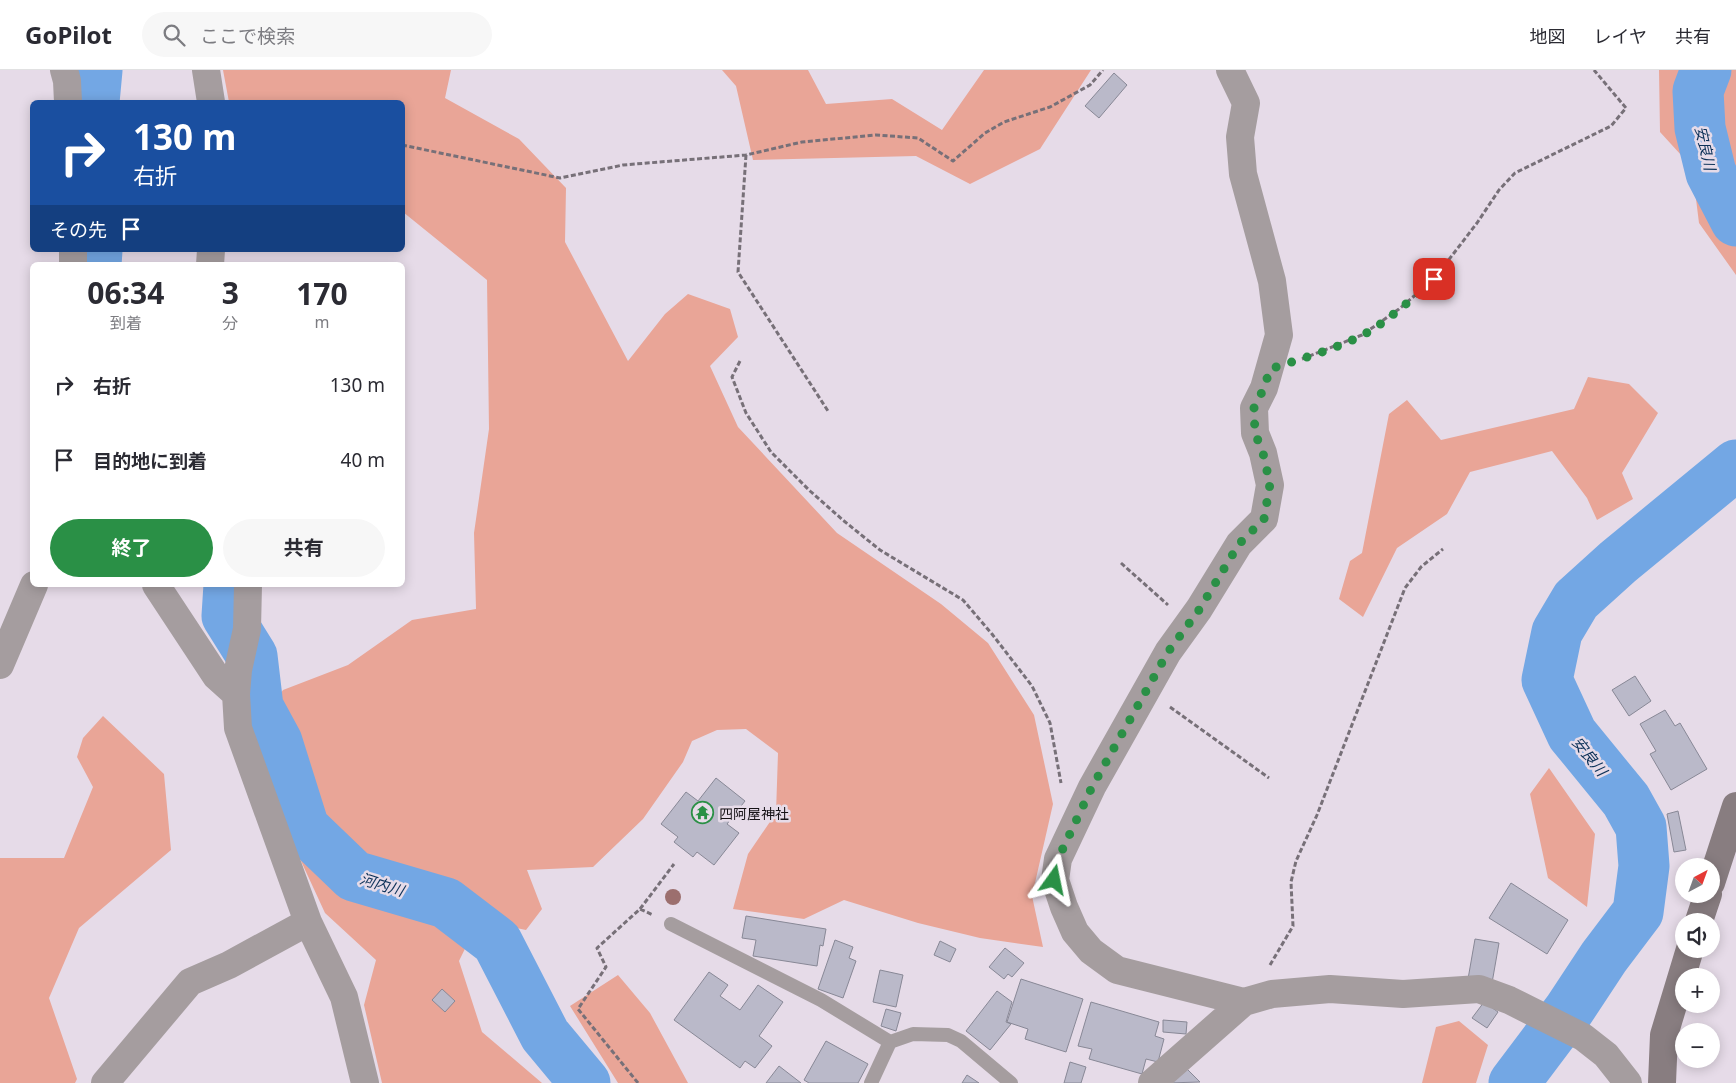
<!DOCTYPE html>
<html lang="ja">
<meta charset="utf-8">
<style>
body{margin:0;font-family:"Noto Sans","Noto Sans JP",sans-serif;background:#f7f7f7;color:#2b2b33;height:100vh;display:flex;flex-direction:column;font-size:19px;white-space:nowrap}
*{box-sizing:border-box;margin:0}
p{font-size:16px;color:#7c7c81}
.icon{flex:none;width:28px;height:28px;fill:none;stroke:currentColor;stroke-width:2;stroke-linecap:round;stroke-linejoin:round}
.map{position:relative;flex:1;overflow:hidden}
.details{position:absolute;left:30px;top:192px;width:375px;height:325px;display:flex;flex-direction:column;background:#fff;border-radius:8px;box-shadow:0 2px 12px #0003}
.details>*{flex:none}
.banner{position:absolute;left:30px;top:30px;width:375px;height:152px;border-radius:8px;box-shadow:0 2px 12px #0003;background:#1a4fa0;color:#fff;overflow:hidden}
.needle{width:32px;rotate:41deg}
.tools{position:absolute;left:1675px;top:788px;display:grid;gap:10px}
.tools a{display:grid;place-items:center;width:45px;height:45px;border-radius:50%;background:#fff;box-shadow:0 2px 12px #0003;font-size:25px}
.pin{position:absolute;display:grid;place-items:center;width:42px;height:42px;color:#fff;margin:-21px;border-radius:10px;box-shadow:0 2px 8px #0006}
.me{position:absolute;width:55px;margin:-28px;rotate:12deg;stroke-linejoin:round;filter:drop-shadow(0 0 4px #0008)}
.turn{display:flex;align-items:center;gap:18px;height:105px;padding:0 20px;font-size:22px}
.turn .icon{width:65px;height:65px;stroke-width:2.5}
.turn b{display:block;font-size:35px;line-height:42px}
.then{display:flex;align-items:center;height:48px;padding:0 20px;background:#0003;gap:10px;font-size:19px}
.eta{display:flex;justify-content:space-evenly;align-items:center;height:85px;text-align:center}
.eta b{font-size:30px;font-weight:700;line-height:35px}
.cta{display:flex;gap:10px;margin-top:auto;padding:10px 20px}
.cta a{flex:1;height:58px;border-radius:30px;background:#2a9046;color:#fff;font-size:20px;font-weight:700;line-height:58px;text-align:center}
.cta a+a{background:#f7f7f7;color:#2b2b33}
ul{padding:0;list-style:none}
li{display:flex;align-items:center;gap:15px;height:75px;padding:0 20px}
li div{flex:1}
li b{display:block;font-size:19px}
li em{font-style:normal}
header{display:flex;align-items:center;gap:30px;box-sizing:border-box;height:70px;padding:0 25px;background:#fff;border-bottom:1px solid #e1e1e2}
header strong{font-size:24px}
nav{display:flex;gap:28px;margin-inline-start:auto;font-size:18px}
.search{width:350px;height:45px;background:#f7f7f7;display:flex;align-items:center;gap:12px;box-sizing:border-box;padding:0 18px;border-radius:28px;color:#7c7c81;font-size:19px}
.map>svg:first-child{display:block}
.green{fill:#e9a597}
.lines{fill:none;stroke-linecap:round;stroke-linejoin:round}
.river{stroke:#73a7e4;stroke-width:51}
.building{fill:#bab9c9;stroke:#888896}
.path{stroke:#777078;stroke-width:3;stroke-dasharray:5 2.5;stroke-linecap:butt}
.lane{stroke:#a59d9f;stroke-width:14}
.street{stroke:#a59d9f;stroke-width:28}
.secondary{stroke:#887d80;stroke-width:28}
.tree{fill:#9c6f6e}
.route{stroke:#2a9046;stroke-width:9;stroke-dasharray:0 16.2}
.labels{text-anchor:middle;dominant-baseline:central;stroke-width:5;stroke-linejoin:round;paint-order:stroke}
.poi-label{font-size:14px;fill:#161216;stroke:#e6dbe8;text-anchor:start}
.water-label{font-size:15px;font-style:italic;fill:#0c3158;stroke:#e6dbe8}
</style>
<header>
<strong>GoPilot</strong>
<div class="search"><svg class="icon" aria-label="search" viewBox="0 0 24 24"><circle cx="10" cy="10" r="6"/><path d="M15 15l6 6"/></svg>ここで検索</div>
<nav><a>地図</a><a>レイヤ</a><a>共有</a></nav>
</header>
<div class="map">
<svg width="1736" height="1013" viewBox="0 0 1736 1013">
<rect width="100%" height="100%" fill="#e6dbe8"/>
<path class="green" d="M223,0H451L445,28L519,69L566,118L565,172L628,291L665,244L688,224L730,239L738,267L710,296L738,357L837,463L941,534L988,573L1034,645L1053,734L1032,826L1043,877L980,868L918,853L844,830L804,849L733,839L748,784L776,743L778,683L746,659L717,660L692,671L683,692L643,749L593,797L527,800L542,839L526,860L479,850L459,891L482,962L542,1013H382L364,935L376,890L325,843L295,778L254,661L283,620L348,595L412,550L476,539L474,463L489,359L487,210L403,142L402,32H229Z
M722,0H808L826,34L892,29L942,60L984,0H1091L1040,79L970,114L916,86L753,90L736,16Z
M1659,0H1736V205L1699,153L1692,97L1660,62Z
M1588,307L1629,314L1658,343L1622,403L1633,429L1597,450L1587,428L1552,381L1470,402L1447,444L1397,478L1363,547L1339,529L1350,491L1362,483L1389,344L1407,330L1441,370L1574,339Z
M103,646L164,704L171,780L79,858L49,928L77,1009L75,1013H0V788H64L93,717L77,687L83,668Z
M1549,698L1595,764L1587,837L1548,808L1530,724Z
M618,905L650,943L688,1013H618L570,936Z
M1459,951L1488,975L1476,1013H1422L1436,957Z"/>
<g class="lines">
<path class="river" d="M1706,0L1698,21L1700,58L1711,103L1736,151
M94,32L97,0
M96,195L97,180
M229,515L227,546L252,586L258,637L277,672L304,758L354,806L446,833L497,872L545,965L585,1013
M1514,1013L1569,940L1604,887L1638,842L1644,796L1641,757L1626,730L1572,664L1547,610L1557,562L1576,530L1618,492L1736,395"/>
</g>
<path class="building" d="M1114,3L1127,15L1099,48L1085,36Z
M1635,606L1651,631L1629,646L1612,620Z
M1665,640L1675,656L1680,653L1707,699L1671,720L1650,684L1656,681L1640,654Z
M716,708L745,731L727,754L739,763L714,795L697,782L693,787L674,772L678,767L661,754L686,722L698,731Z
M1678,741L1686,780L1674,782L1667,744Z
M1511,813L1568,850L1547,884L1489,848Z
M746,846L826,859L823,876L820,875L817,896L753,886L756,870L742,868Z
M1475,869L1499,873L1492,913L1468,909Z
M835,870L853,877L849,888L856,891L843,928L818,919Z
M940,871L956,879L950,892L934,885Z
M1005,878L1024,893L1012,907L1008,904L1004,909L989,897Z
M880,900L903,905L896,937L873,932Z
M709,902L728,915L720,926L740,940L758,915L783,932L759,966L772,976L755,998L745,991L740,998L674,950Z
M1021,909L1083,929L1066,982L1025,969L1028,959L1007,952Z
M442,919L455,931L445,942L432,930Z
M997,921L1012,932L1006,952L1011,954L990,980L966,961Z
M1091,932L1159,952L1155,966L1164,969L1158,992L1146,989L1142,1004L1089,989L1092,979L1078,976Z
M1484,932L1498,942L1487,958L1472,948Z
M886,939L901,943L896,961L881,956Z
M1163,950L1187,952L1186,964L1163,962Z
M826,971L868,994L858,1013H809L804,1010Z
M1070,992L1086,997L1081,1013H1064Z
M779,996L801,1013H766Z
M1184,996L1200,1012L1167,1013Z
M967,1005L979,1013H962Z"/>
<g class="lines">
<path class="path" d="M402,75L560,108L623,95L746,85L802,72L876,65L918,68L953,91L985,63L1004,52L1050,37L1090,15L1103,0
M746,85L738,202L828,341
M1302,289L1362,265L1399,239L1434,209L1477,153L1499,120L1515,103L1611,56L1626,38L1594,0
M740,291L732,307L746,343L771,382L810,421L844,451L880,480L963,530L992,564L1032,616L1050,653L1061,713
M1121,493L1168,535
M1170,637L1269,708
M640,839L674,794
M1270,895L1293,856L1291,812L1296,791L1317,745L1405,518L1421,497L1443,479
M638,1013L578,939L606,897L597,878L640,839L653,845"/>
<path class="lane" d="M671,854L821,930L890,972
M871,1013L890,972L913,964L948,965L961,971L1011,1013"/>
<path class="street" d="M64,0L67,11L68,32
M206,0L211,32
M1230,0L1246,33L1240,67L1243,104L1272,211L1279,265L1264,318L1254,338L1255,363L1263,383L1270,415L1264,449L1239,474L1199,539L1168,582L1092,717L1058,789L1055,810L1064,837L1075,862L1091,881L1117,900L1244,932
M73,180V195
M210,195L211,180
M156,515L216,606L236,624
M248,515L247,559L238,600L236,624L238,658L308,852L344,927L365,1013
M0,595L34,515
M105,1013L190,912L229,895L308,852
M1152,1013L1244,932L1272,924L1330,919L1403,924L1479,919L1509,930L1583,967L1606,985L1628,1013"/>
<path class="secondary" d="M1711,813L1736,736
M1699,851L1708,824
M1662,1013L1664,965L1690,879"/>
</g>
<circle class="tree" cx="673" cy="827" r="8"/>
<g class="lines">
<path class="route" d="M1054,810L1058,789L1092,717L1168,582L1199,540L1239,474L1264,449L1270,414L1263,383L1255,363L1254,338L1264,318L1270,299C1301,289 1332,280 1361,266C1386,253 1413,228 1434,209"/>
</g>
<defs>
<symbol id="temple-ring" viewBox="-11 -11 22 22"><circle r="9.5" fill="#e6dbe8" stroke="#2a9046" stroke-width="1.5"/><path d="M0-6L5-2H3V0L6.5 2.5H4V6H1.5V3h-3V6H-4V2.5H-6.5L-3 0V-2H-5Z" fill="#2a9046"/></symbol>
</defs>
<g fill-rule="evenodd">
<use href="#temple-ring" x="690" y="730" width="25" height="25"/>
</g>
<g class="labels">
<g class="poi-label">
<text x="719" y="743">四阿屋神社</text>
</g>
<g class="water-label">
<text transform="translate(1706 78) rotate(77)">安良川</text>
<text transform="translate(1590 686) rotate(51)">安良川</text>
<text transform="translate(382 814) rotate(17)">河内川</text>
</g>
</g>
</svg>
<div class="tools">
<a><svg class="needle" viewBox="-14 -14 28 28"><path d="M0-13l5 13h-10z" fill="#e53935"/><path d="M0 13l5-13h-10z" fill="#7c7c81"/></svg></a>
<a><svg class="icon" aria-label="sound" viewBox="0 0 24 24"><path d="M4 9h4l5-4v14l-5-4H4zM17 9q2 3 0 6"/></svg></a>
<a>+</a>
<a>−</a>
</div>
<div class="pin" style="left:1434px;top:209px;background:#d93025"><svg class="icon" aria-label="arrive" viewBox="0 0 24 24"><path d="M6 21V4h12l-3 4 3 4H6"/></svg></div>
<svg class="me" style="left:1054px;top:810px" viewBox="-20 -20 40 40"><path d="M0-17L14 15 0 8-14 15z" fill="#2a9046" stroke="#fff" stroke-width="4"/></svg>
<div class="banner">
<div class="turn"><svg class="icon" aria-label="right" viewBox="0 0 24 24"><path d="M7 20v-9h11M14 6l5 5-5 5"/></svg><div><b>130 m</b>右折</div></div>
<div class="then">その先<svg class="icon" aria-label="arrive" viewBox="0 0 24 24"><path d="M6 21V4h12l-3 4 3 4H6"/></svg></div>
</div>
<section class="details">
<div class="eta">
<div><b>06:34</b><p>到着</p></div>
<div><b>3</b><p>分</p></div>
<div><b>170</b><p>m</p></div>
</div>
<ul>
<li><svg class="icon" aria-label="right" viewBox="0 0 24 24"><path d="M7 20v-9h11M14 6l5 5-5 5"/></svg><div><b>右折</b></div><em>130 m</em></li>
<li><svg class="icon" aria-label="arrive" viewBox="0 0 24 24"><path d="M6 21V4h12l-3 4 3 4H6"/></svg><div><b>目的地に到着</b></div><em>40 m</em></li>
</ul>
<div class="cta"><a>終了</a><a>共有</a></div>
</section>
</div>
